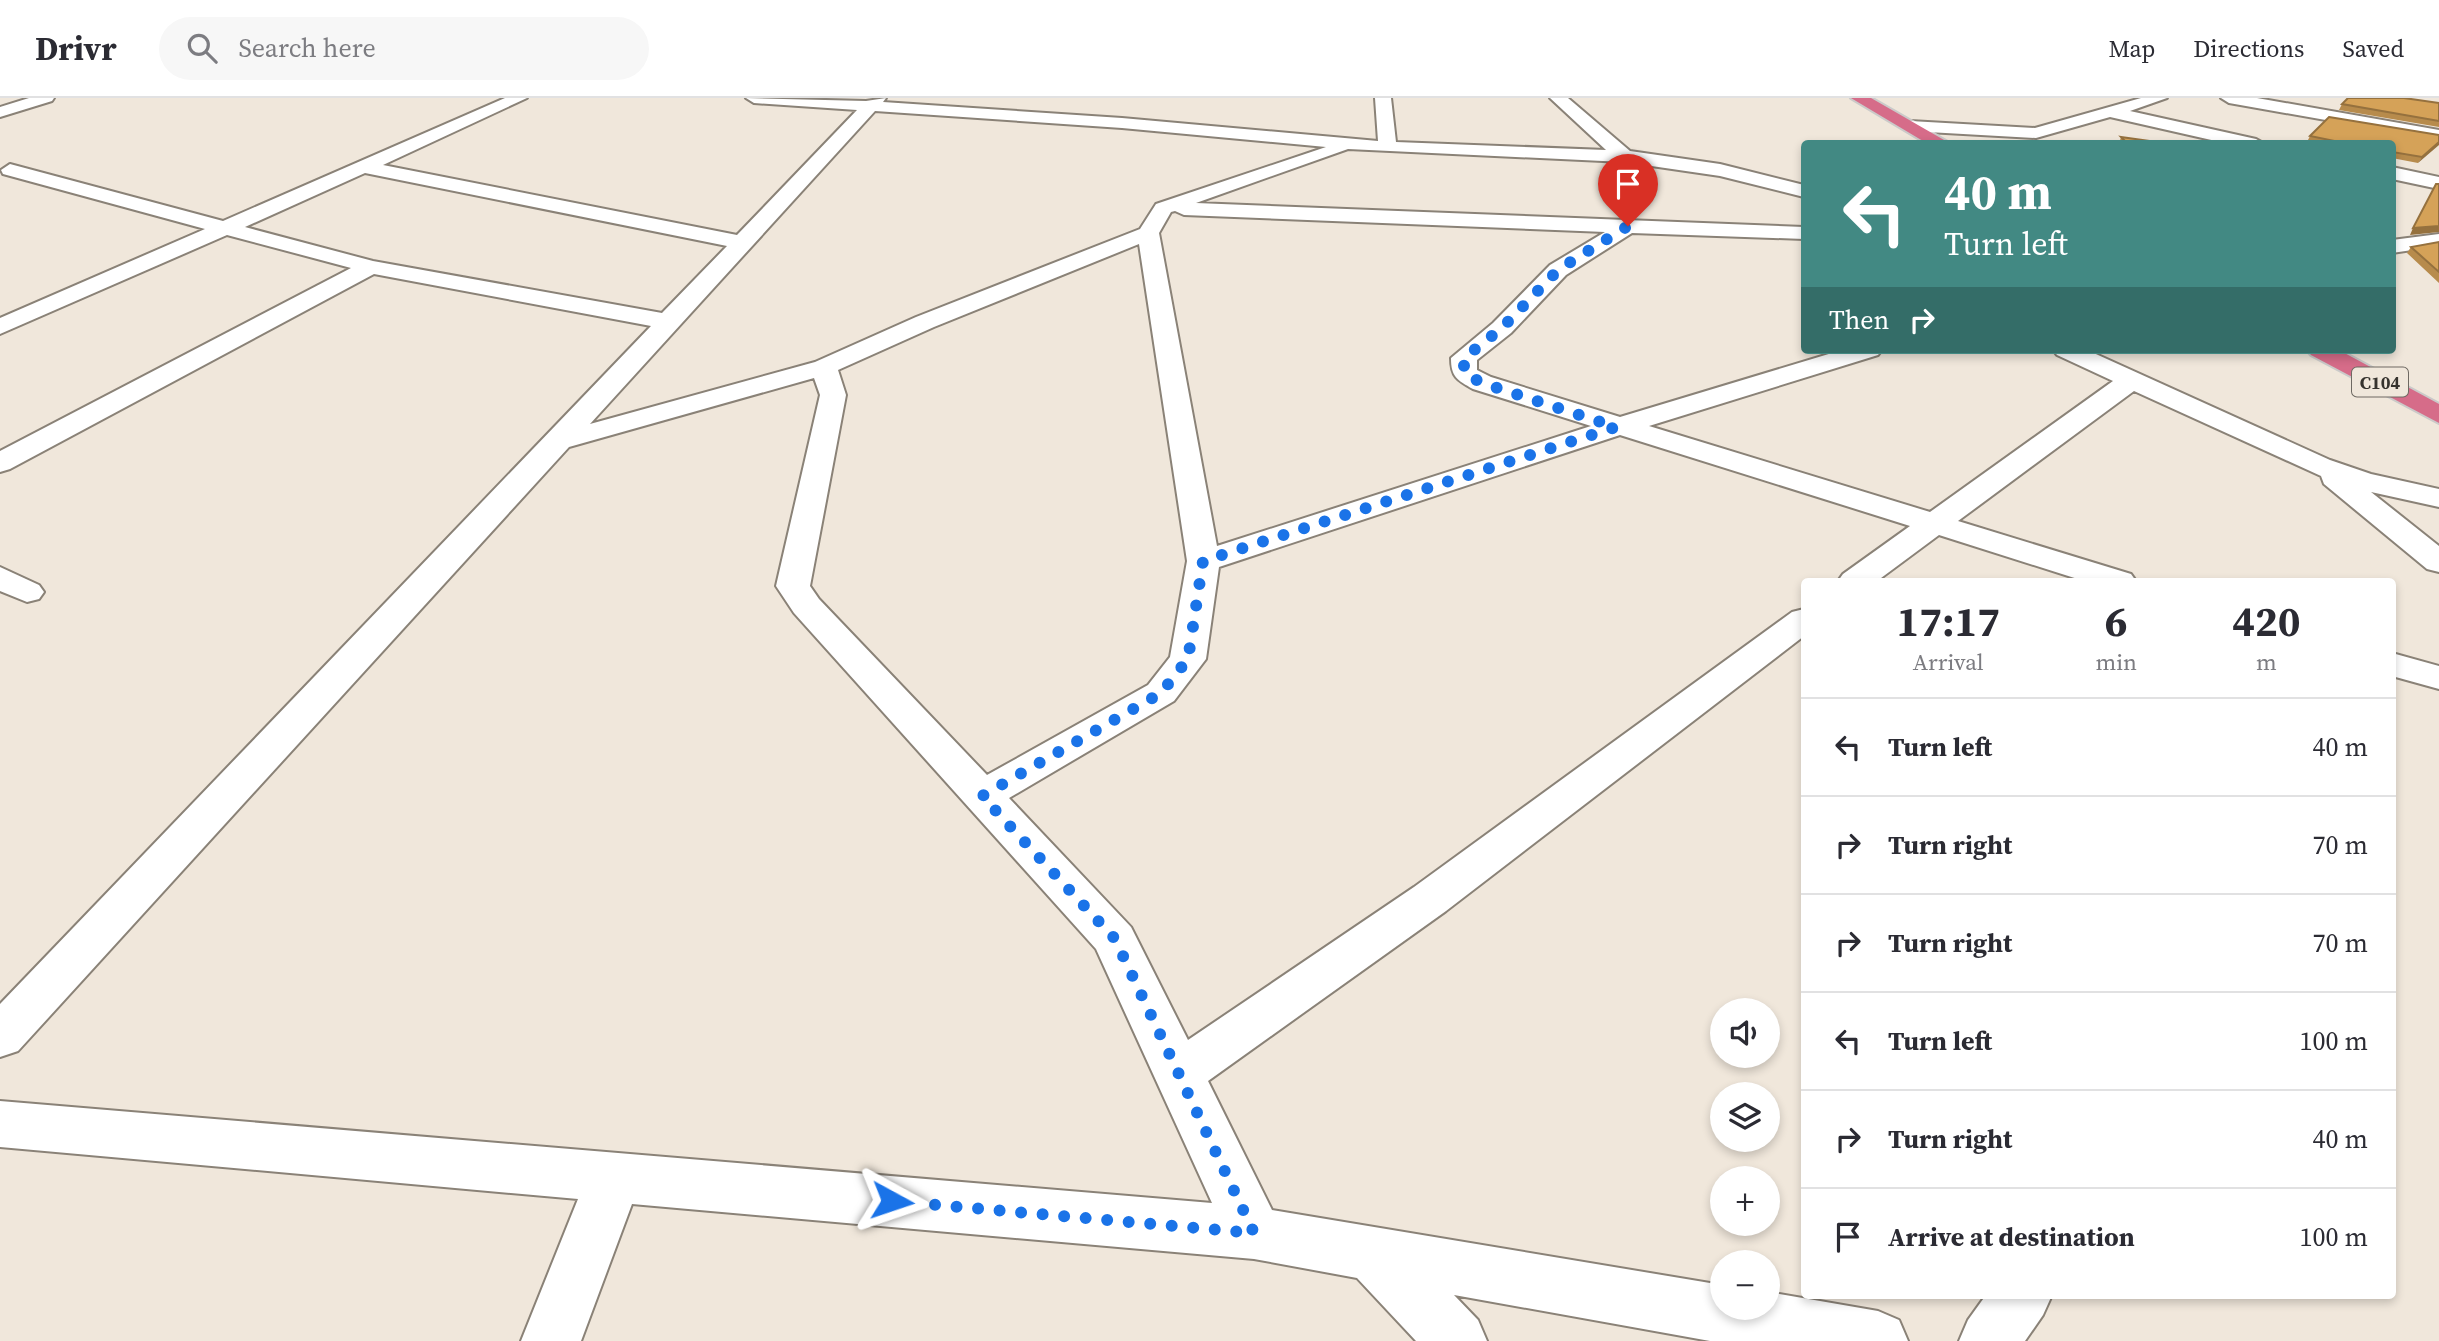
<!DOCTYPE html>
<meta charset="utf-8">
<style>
body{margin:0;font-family:"Source Serif 4",serif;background:#f7f7f7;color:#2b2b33;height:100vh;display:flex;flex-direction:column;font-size:26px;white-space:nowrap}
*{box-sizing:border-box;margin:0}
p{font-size:23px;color:#7c7c81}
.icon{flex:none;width:38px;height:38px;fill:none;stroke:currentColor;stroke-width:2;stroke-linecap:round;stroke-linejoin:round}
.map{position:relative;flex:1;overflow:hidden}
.drawer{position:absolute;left:1801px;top:480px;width:595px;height:721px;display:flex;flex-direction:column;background:#fff;border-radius:7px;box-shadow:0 4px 10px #0003}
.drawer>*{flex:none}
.banner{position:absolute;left:1801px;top:42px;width:595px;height:214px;border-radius:7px;box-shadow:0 4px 10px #0003;background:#428983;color:#fff;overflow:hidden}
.fabs{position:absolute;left:1710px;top:900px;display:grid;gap:14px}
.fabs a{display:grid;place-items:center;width:70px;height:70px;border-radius:50%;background:#fff;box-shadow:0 4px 10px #0003;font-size:35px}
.pin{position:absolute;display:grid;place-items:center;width:60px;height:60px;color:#fff;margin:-72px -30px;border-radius:50% 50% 50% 0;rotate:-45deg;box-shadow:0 0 7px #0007}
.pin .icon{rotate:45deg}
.me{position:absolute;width:77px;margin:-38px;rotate:95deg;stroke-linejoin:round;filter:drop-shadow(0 0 5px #0008)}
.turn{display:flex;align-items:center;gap:24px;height:147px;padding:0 28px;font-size:32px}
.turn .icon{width:91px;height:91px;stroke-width:2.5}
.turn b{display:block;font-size:49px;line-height:60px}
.then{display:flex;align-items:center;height:66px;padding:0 28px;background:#0003;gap:14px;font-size:26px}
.eta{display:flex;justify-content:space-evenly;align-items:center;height:119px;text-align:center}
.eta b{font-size:42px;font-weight:700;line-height:49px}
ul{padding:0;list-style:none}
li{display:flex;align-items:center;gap:21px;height:98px;padding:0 28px;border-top:2px solid #e1e1e2}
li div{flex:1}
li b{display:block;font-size:26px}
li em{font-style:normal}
header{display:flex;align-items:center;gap:42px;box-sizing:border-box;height:98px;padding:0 35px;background:#fff;border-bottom:2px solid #e1e1e2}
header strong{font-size:33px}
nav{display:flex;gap:38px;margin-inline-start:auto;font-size:24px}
.search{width:490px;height:63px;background:#f7f7f7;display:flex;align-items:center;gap:18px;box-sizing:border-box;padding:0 24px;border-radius:38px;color:#7c7c81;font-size:26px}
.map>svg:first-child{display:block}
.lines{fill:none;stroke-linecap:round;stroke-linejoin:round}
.minor-casing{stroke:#8a8277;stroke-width:4}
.highway-casing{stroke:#cbcac9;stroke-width:4}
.minor{fill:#fff;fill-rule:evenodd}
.highway{fill:#d66c89;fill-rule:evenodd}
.wall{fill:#b78b4c}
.shaded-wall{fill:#95713e}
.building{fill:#d5a258;stroke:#95713e;stroke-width:2}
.route{stroke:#1a73e8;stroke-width:12;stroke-dasharray:0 21.6}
.labels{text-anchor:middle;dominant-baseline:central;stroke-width:6;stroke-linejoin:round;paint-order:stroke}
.shield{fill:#f0e7db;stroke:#6e6962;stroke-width:2}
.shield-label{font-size:18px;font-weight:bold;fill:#36332e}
</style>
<header>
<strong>Drivr</strong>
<div class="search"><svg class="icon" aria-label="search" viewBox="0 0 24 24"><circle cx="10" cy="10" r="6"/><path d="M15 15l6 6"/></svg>Search here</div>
<nav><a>Map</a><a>Directions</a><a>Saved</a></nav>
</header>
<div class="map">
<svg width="2439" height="1243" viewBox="0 0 2439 1243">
<rect width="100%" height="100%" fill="#f0e7db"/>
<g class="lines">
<defs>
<path id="minor" d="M29,0H54L52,3L0,19V9Z
M505,0H527L383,67L737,137L857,12L754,5L746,0L866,3L886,0L883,4L1122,20L1378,43L1375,0H1391L1396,44L1606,52L1550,0H1568L1630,53L1720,66L1804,87V99L1720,78L1624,64L1348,51L1196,105L1804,129V141L1632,135L1566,177L1511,235L1477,262V272L1491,279L1620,319L1842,252H1882L1878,257L1649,328L1930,414L2113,283L2057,257L2053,252H2087L2330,362L2371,376L2439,391V409L2371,394L2439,448V474L2427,471L2324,386L2321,378L2134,293L1958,423L2131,476L2136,483H2084L1939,437L1877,483H1838L1843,476L1910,428L1620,337L1219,469L1206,561L1174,603L1009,700L1131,829L1188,942L1414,789L1792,514L1804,511V538L1446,813L1208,983L1272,1112L1722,1187V1209H1768V1194L1878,1213L1899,1222L1908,1243H1710L1454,1197L1478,1222L1487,1243H1416L1357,1180L1254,1161L632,1106L581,1243H521L578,1101L0,1049V1003L1212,1105L1096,851L794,515L776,488L820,297L814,280L569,349L18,953L0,959V906L651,228L374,176L10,371L0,374V353L351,170L227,137L0,236V220L205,131L3,76L1,72L10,66L223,123ZM875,13L1122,30L1326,49L1156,106L1140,131L916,219L815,264L590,326ZM365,75L727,148L662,215L373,163L245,129ZM1175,113L1184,117L1605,134L1550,167L1493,225L1451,260C1451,279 1457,282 1473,291L1591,328L1217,448L1159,135L1171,114ZM1139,146L1187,463L1170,559L1148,587L987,677L819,501L810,488L846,297L838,272L934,229Z
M2141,0H2167L2130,13L2256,41L2265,46H2229L2110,19L2036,40L1910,33L1901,28L1910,23L2035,30Z
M2221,0H2257L2439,32V42L2229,5Z
M2392,69L2439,79V91L2392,81Z
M2439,136V148L2392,155V142Z
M0,469L39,487L44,494L39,501L27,504L0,493Z
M2392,555L2439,568V591L2392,578Z
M1986,1197H2052L2043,1217L2025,1243H1959L1968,1222Z"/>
<path id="highway" d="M1851,0H1871L1951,46H1928Z
M2307,252H2339L2439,306V325L2311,257Z"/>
</defs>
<use href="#minor" class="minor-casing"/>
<use href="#highway" class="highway-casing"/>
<use href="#minor" class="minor"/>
<use href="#highway" class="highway"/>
</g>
<path class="wall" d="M2439,5V29L2339,12L2342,6Z
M2439,37L2418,65L2392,60V46H2315L2307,44L2310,38Z
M2121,39L2171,46H2119Z
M2439,144V185L2407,155L2411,149Z"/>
<path class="shaded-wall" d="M2439,44V47L2418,65L2422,59Z
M2439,128V134L2410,137L2413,130Z"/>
<path class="building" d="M2348,0H2404L2439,5V23L2342,6Z
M2329,19L2439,37V44L2422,59L2392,54V46H2349L2310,38Z
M2121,39L2171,46H2128Z
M2436,86H2439V128L2413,130Z
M2439,144V174L2411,149Z"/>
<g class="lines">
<path class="route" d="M892,1103L1254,1135L1115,841L982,698L1161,595L1188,561L1203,463L1616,329L1482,285L1464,275V260L1502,230L1558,172L1628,128"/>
</g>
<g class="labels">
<rect class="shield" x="2352" y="269.5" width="56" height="29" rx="5"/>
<g class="shield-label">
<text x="2380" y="284">C104</text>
</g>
</g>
</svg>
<div class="fabs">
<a><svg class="icon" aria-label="sound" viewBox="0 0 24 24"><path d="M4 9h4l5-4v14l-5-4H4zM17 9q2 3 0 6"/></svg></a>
<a><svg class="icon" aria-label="layers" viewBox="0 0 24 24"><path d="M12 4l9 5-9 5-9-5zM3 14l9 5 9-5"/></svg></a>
<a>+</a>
<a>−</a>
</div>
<div class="pin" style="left:1628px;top:128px;background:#d93025"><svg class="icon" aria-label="arrive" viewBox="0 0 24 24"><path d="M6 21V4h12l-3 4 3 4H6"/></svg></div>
<svg class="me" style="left:892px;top:1103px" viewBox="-20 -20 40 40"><path d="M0-17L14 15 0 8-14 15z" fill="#1a73e8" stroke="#fff" stroke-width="4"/></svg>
<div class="banner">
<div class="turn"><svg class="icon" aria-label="left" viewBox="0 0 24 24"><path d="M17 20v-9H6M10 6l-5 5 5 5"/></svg><div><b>40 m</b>Turn left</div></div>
<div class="then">Then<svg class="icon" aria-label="right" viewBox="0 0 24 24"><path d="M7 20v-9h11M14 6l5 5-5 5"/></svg></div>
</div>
<section class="drawer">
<div class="eta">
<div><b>17:17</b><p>Arrival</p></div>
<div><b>6</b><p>min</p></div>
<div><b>420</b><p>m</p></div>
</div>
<ul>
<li><svg class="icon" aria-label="left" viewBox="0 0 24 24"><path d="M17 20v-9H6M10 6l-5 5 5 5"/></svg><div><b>Turn left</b></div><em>40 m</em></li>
<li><svg class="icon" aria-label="right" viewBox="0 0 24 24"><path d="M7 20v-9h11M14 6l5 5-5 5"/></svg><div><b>Turn right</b></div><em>70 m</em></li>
<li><svg class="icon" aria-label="right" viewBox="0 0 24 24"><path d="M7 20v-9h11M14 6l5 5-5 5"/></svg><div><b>Turn right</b></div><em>70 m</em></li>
<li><svg class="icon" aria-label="left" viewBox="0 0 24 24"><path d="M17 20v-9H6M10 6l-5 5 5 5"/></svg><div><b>Turn left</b></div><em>100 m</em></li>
<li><svg class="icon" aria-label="right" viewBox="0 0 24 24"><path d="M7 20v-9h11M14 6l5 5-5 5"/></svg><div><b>Turn right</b></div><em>40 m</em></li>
<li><svg class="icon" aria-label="arrive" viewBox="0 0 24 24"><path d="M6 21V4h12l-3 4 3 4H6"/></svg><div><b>Arrive at destination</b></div><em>100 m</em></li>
</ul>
</section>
</div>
